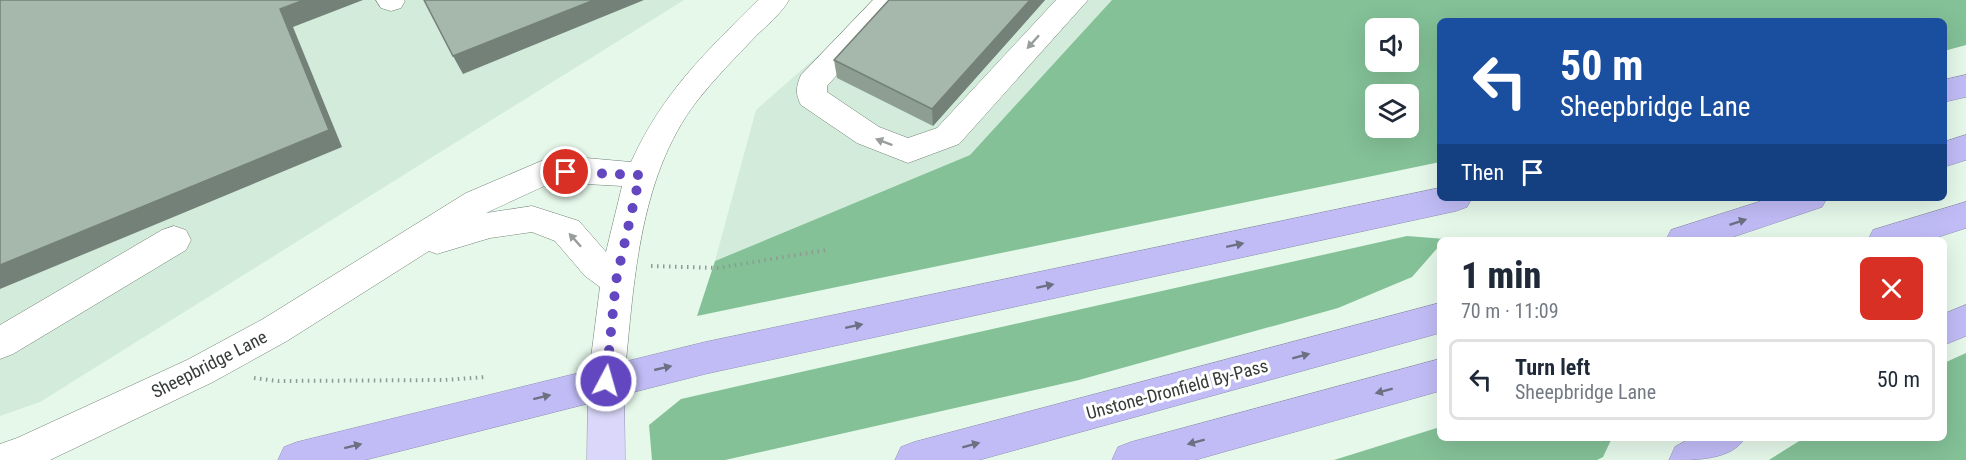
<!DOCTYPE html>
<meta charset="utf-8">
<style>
body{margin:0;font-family:"Roboto Condensed",sans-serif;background:#f6f6f7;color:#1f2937;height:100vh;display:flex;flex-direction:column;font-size:22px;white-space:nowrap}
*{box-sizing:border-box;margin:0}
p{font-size:20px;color:#747a83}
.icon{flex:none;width:33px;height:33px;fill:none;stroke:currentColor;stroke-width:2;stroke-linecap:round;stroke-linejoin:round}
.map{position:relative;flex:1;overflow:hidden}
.sheet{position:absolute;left:1437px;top:237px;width:510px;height:204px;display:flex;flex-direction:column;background:#fff;border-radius:9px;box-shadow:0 6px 24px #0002}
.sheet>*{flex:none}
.hud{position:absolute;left:1437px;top:18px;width:510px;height:183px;border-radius:9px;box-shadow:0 6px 24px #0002;background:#1a4fa0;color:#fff;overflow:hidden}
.tools{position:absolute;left:1365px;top:18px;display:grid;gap:12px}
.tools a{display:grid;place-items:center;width:54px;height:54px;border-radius:9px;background:#fff;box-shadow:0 6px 24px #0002;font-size:30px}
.pin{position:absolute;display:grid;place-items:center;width:51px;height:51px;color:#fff;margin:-26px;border:3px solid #fff;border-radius:50%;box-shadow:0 2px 6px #0007}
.me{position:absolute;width:66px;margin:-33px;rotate:6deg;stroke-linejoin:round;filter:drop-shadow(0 0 4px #0008)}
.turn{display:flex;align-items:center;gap:21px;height:126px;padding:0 24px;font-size:27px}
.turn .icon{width:78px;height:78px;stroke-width:2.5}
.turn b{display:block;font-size:42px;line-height:51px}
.then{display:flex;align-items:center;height:57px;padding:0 24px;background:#0003;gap:12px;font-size:22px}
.round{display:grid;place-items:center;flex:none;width:63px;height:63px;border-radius:9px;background:#f6f6f7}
.head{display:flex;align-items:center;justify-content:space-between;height:102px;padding:0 24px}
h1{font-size:36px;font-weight:800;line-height:45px}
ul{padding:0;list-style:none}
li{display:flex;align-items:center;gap:18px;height:81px;margin:0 12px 9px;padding:0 12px;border:3px solid #e0e1e3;border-radius:9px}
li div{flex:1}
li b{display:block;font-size:22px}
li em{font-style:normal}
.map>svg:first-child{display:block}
.built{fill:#d3ebda}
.forest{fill:#84c197;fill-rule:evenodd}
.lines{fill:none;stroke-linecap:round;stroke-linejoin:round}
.minor-casing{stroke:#708175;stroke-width:1}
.major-casing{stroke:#908fb3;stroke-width:1}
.highway-casing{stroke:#908fb3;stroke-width:1}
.path{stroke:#8e9b91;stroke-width:4;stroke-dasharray:1.5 4.5;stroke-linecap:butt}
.minor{fill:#fff;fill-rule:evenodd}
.major{fill:#dad7fa;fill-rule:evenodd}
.highway{fill:#c1bcf6;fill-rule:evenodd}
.wall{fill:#8f9e93}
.shaded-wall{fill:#748178}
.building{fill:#a6b8ab;stroke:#748178;stroke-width:1.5}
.oneway{fill:#9a9e9b}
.oneway2{fill:#6d6f83}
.route{stroke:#6347c0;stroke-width:10;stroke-dasharray:0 18}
.labels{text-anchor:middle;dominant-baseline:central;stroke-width:6;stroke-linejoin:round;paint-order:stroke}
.street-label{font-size:18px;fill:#353c37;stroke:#fff}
</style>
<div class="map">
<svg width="1966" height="460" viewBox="0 0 1966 460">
<rect width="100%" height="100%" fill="#e5f8ea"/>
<path class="built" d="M0,0H684L40,402L0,416Z
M873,0H1112L970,155L715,261L756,110L857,21Z"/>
<path class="forest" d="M1112,0H1966V45L1944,51V21H1440V162L697,316L715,261L970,155ZM1408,28V62H1376V28ZM1376,94H1408V128H1376Z
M1407,236L1445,239L1440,240V245L1412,277L1338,308L1079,380L725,460H652L649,425L681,399Z
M1966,353V460H1769L1804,438H1944V363Z
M1440,427V438H1612L1603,457L1597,460H1334Z"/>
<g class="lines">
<defs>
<path id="minor" d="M376,0H404L405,1L401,8L391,11L381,8Z
M758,0H789C781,14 767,25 755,37C735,58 715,78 697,101C637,179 634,287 624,381L619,393L606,397L593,393L588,381L600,287L585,276L555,241L532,232L490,238L437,254L429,251L287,341L213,382L50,460H0V444L17,438L187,360L263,319L466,193L546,159L586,158L631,162C663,92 705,53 758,0ZM549,184H586L622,186L606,252L579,221L532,206L486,213Z
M873,0H904L827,86V92L879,127L908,138L937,128L1056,0H1088L959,144L908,163L857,143L801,105C795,94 796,86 801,75Z
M174,226L186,230L191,240L186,250L13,354L0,359V325L162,230Z"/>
<path id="major" d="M606,365L619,369L624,381L625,460H587L588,381L593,369Z"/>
<path id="highway" d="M1966,75V97L1944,102V80Z
M1966,135V160L1944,167V142Z
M1440,188V198H1472L1467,207L1456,211L705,374L365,460H278L284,447L297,442L705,342Z
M1771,198H1827L1822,207L1724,240H1666L1671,230Z
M1966,202V228L1929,240H1868L1873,230Z
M1440,303V333L979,460H895L901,447L914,442Z
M1966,305V336L1944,345V314Z
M1440,359V391L1195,460H1112L1118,447L1131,442Z
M1691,438H1745C1731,460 1698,460 1669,460L1675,447Z"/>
</defs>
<use href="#minor" class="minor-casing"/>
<use href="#major" class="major-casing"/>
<use href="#highway" class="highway-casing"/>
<path class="path" d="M651,266L719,268L826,250
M254,378L278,381L444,380L486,377"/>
<use href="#minor" class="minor"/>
<use href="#major" class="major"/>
<use href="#highway" class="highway"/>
</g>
<path class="wall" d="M889,0H1045L933,126L837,78L834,60Z"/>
<path class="shaded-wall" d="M304,0H363L293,27L342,147L0,289V265L280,9Z
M594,0H644L463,74L453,56Z
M1030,0H1045L933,126L932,109Z"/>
<path class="building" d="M0,0H304L280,9L329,130L0,265Z
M424,0H594L453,56Z
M889,0H1030L932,109L834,60Z"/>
<defs><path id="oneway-solid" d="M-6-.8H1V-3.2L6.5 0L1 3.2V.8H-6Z" transform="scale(1.5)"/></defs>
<g class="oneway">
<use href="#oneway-solid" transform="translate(1033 42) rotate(132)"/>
<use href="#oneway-solid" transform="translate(884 142) rotate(-159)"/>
<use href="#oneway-solid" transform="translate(575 240) rotate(-132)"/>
</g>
<g class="oneway2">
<use href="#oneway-solid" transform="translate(1738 222) rotate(-18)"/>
<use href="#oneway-solid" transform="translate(1235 245) rotate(-12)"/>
<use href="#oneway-solid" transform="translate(1045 286) rotate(-12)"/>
<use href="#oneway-solid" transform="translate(854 326) rotate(-12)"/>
<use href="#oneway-solid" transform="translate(1301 356) rotate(-15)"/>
<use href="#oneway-solid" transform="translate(663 368) rotate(-13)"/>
<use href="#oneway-solid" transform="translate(1384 391) rotate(165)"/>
<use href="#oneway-solid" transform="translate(542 397) rotate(-14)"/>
<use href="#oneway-solid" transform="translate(1196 442) rotate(165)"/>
<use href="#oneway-solid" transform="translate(971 445) rotate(-15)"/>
<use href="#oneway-solid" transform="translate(353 446) rotate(-14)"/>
</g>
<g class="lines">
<path class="route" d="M566,172L640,175L616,281L606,381"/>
</g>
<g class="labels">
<g class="street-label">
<text transform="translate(209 364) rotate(-27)">Sheepbridge Lane</text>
<text transform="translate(1177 389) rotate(-15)">Unstone-Dronfield By-Pass</text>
</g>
</g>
</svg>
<div class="tools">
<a><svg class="icon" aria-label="sound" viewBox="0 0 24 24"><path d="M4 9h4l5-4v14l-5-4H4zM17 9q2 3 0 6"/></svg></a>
<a><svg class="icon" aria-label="layers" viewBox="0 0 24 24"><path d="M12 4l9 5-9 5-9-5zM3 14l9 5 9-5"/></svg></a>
</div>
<div class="pin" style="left:566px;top:172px;background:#d93025"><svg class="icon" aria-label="arrive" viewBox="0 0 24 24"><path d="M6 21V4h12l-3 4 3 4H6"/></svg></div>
<svg class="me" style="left:606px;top:381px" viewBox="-20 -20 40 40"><circle r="17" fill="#6347c0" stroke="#fff" stroke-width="3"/><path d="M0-11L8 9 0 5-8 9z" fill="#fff"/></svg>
<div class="hud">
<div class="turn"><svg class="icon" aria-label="left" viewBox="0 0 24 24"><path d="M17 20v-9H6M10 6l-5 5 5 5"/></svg><div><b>50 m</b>Sheepbridge Lane</div></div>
<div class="then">Then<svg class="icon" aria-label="arrive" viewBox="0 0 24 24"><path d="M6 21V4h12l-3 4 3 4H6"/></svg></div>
</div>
<section class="sheet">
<div class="head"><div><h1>1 min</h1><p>70 m · 11:09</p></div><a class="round" style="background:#d93025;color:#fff"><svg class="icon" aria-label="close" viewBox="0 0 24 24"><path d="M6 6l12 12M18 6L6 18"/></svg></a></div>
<ul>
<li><svg class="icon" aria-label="left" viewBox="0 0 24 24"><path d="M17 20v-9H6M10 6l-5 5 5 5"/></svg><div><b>Turn left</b><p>Sheepbridge Lane</p></div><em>50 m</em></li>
</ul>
</section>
</div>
